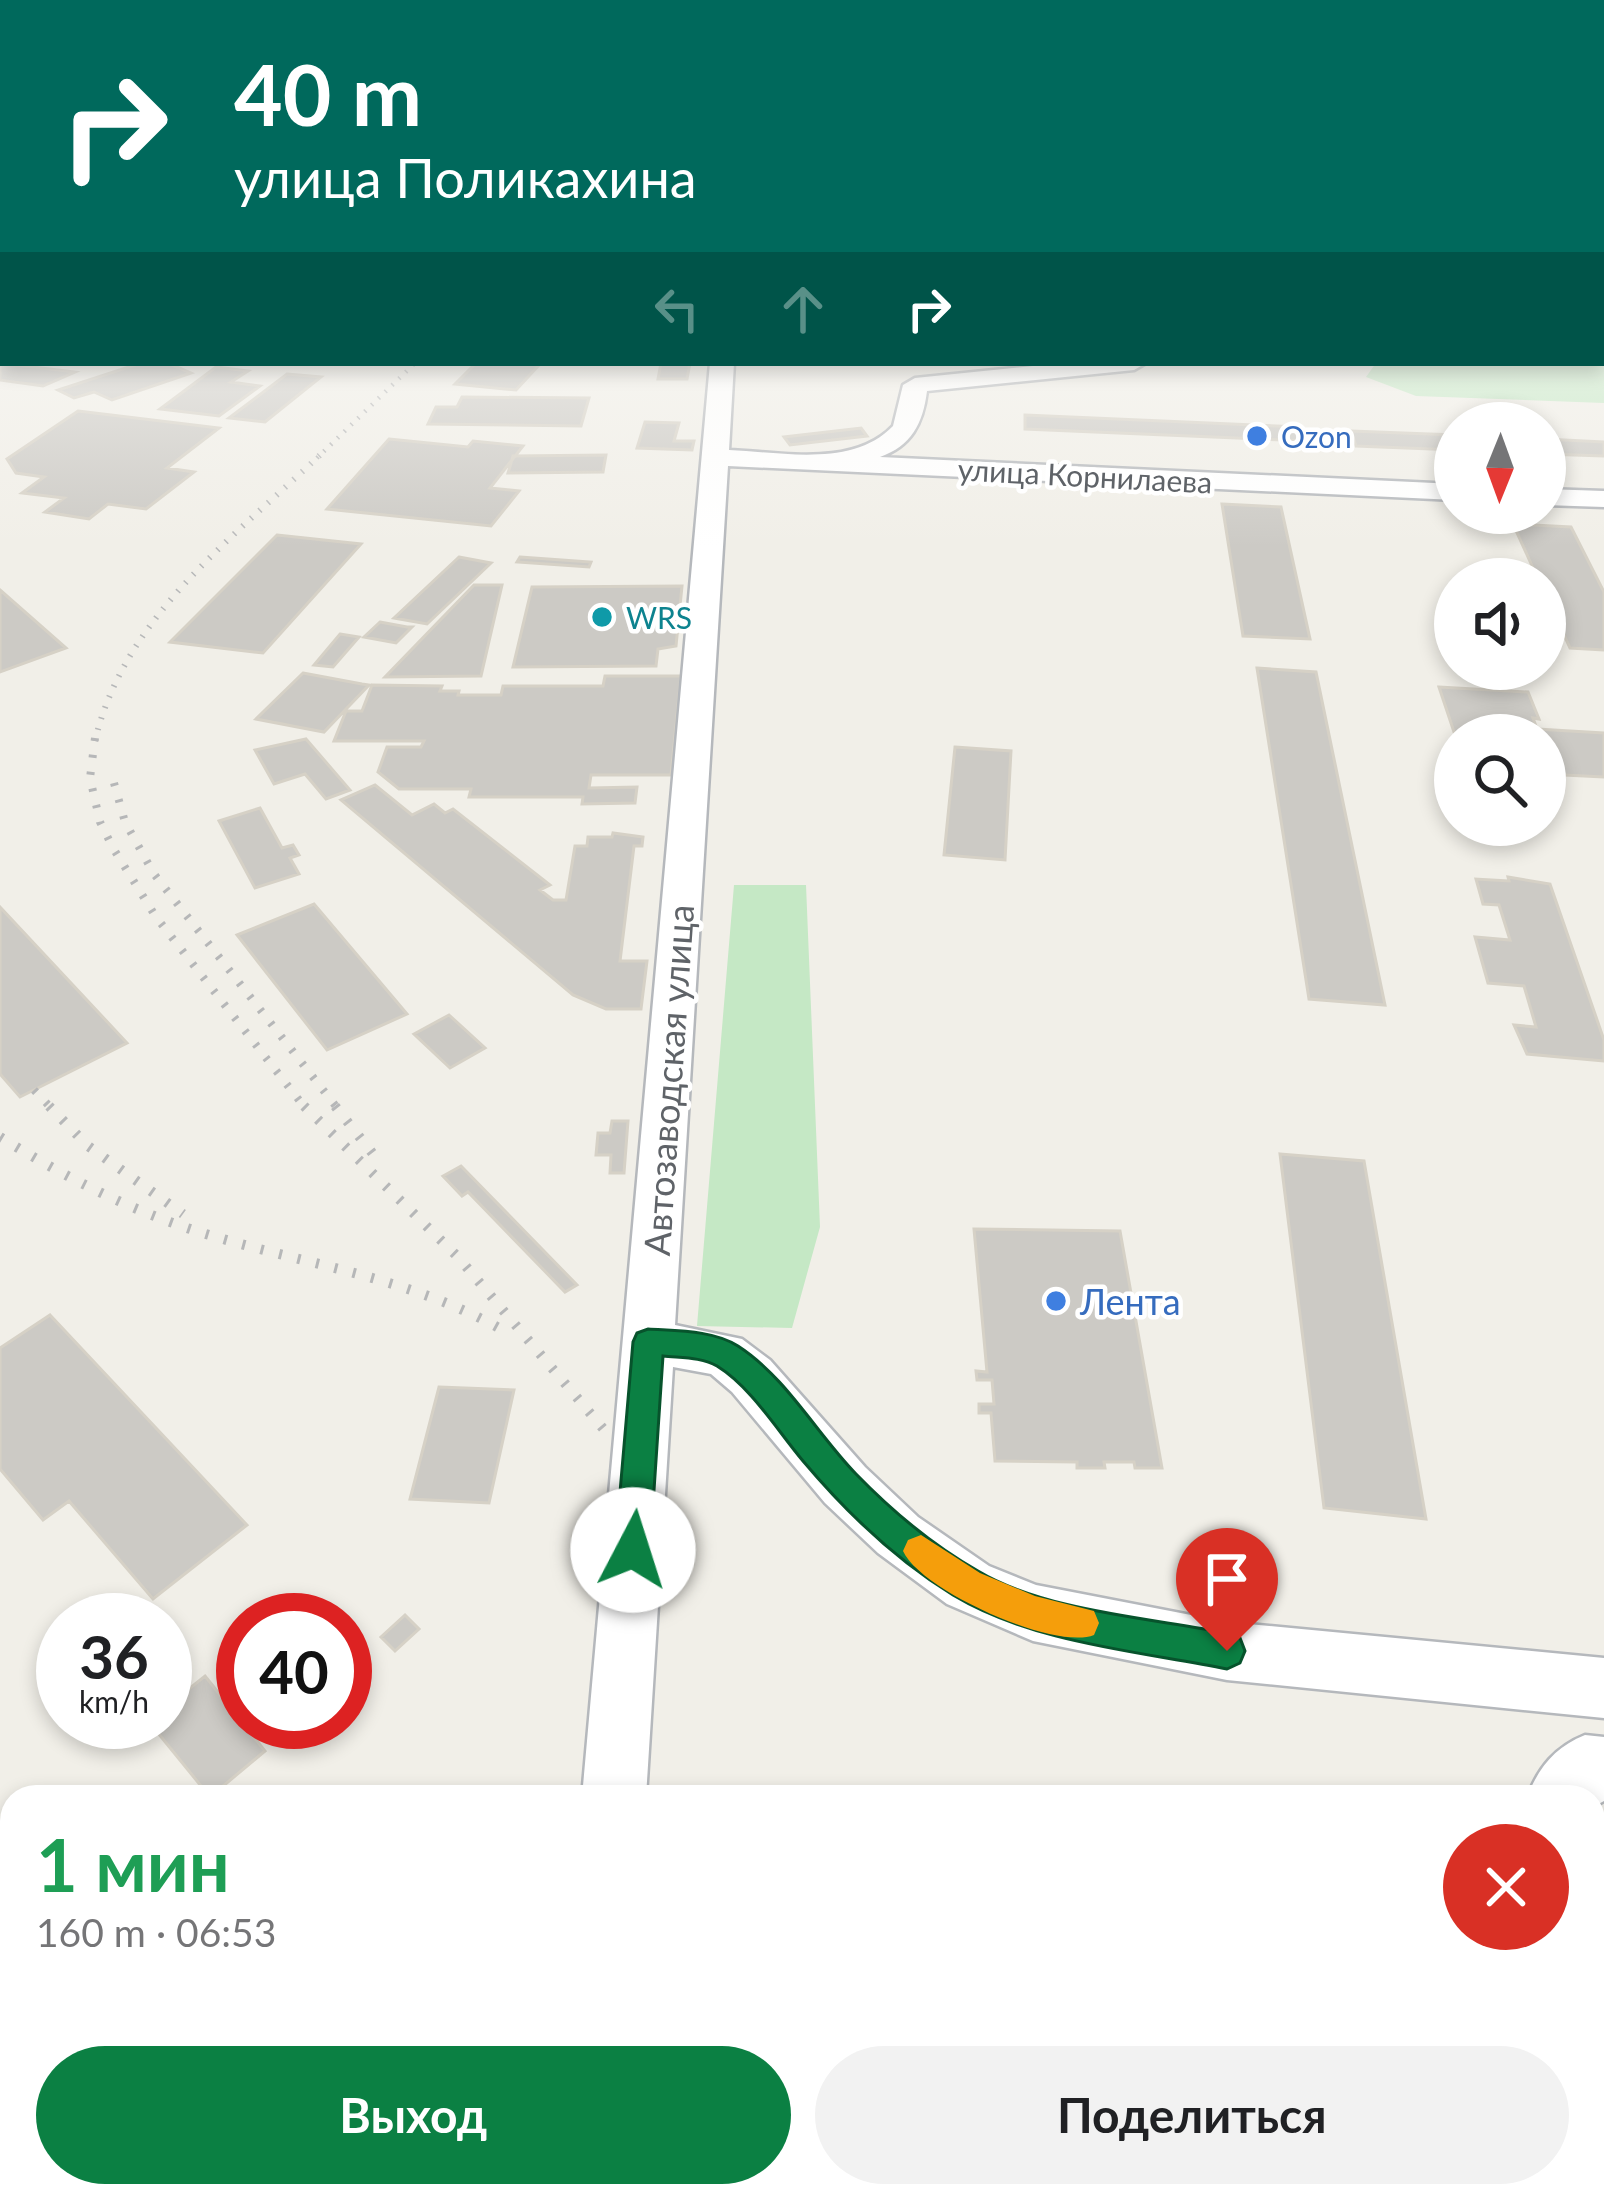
<!DOCTYPE html>
<html lang="ru">
<meta charset="utf-8">
<style>
body{margin:0;font-family:Lato,sans-serif;background:#f2f2f2;color:#202124;height:100vh;display:flex;flex-direction:column;font-size:45px;white-space:nowrap}
*{box-sizing:border-box;margin:0}
p{font-size:39px;color:#757577}
.icon{flex:none;width:66px;height:66px;fill:none;stroke:currentColor;stroke-width:2;stroke-linecap:round;stroke-linejoin:round}
.map{position:relative;flex:1;overflow:hidden}
.drawer{position:absolute;left:0px;top:1785px;width:1605px;height:423px;display:flex;flex-direction:column;background:#fff;border-radius:36px 36px 0 0;box-shadow:0 6px 18px #0003}
.drawer>*{flex:none}
.banner{position:absolute;left:0px;top:0px;width:1605px;height:366px;box-shadow:0 6px 18px #0003;background:#00695c;color:#fff;overflow:hidden}
.needle{width:78px;rotate:181deg}
.fabs{position:absolute;left:1434px;top:402px;display:grid;gap:24px}
.fabs a{display:grid;place-items:center;width:132px;height:132px;border-radius:50%;background:#fff;box-shadow:0 6px 18px #0003;font-size:60px}
.speed{position:absolute;left:36px;top:1593px;display:flex;gap:24px;font-size:60px;font-weight:700;text-align:center}
.speed>*{display:grid;place-content:center;width:156px;height:156px;border-radius:50%;background:#fff;box-shadow:0 6px 18px #0003;line-height:1}
.speed small{font-size:30px;font-weight:400}
.speed .limit{border:18px solid #d22;background:#fff;color:#111}
.pin{position:absolute;display:grid;place-items:center;width:102px;height:102px;color:#fff;margin:-123px -51px;border-radius:50% 50% 50% 0;rotate:-45deg;box-shadow:0 0 12px #0007}
.pin .icon{rotate:45deg}
.me{position:absolute;width:132px;margin:-66px;rotate:5deg;stroke-linejoin:round;filter:drop-shadow(0 0 9px #0008)}
.turn{display:flex;align-items:center;gap:42px;height:252px;padding:0 36px;font-size:54px}
.turn .icon{width:156px;height:156px;stroke-width:2.5}
.turn b{display:block;font-size:84px;line-height:102px}
.lanes{display:flex;align-items:center;height:114px;padding:0 36px;background:#0003;justify-content:center;gap:60px;direction:ltr}
.lanes .off{opacity:.35}
.round{display:grid;place-items:center;flex:none;width:126px;height:126px;border-radius:63px;background:#f2f2f2}
.overview{display:flex;align-items:center;justify-content:space-between;height:204px;padding:0 36px}
h1{font-size:72px;font-weight:700;line-height:90px;color:#1e9e55}
.button{display:flex;gap:24px;margin-top:auto;padding:24px 36px}
.button a{flex:1;height:138px;border-radius:72px;background:#0b8043;color:#fff;font-size:48px;font-weight:700;line-height:138px;text-align:center}
.button a+a{background:#f2f2f2;color:#202124}
.map>svg:first-child{display:block}
.green{fill:#c5e8c5}
.building{fill:#cccac5;stroke:#d6d1c6;stroke-width:3}
.lines{fill:none;stroke-linecap:round;stroke-linejoin:round}
.minor-casing{stroke:#b5b8bc;stroke-width:5}
.minor{fill:#fff;fill-rule:evenodd}
.rail-far3{stroke:#b6b7b8;stroke-width:4.5;stroke-dasharray:1.5 8;stroke-linecap:butt}
.rail-far2{stroke:#b6b7b8;stroke-width:6;stroke-dasharray:1.5 10;stroke-linecap:butt}
.rail-far1{stroke:#b6b7b8;stroke-width:8;stroke-dasharray:3 14;stroke-linecap:butt}
.rail{stroke:#b6b7b8;stroke-width:10;stroke-dasharray:3 16;stroke-linecap:butt}
.route{fill:#0b8043;stroke:#07532c;stroke-width:3}
.slow{fill:#f59e0b}
.shop-dot{fill:#3f7fe0;stroke:#fff;stroke-width:4.5}
.culture-dot{fill:#0f9aa8;stroke:#fff;stroke-width:4.5}
.labels{text-anchor:middle;dominant-baseline:central;stroke-width:9;stroke-linejoin:round;paint-order:stroke}
.far-shop-label{font-size:30px;fill:#366cbe;stroke:#fff;text-anchor:start}
.far-street-label{font-size:30px;fill:#5f6368;stroke:#fff}
.far-culture-label{font-size:30px;fill:#0d838f;stroke:#fff;text-anchor:start}
.street-label{font-size:36px;fill:#5f6368;stroke:#fff}
.shop-label{font-size:36px;fill:#366cbe;stroke:#fff;text-anchor:start}
</style>
<div class="map">
<svg width="1604" height="2207" viewBox="0 0 1604 2207">
<rect width="100%" height="100%" fill="#f1efe8"/>
<path class="green" d="M1604,310V403L1416,396L1366,377L1376,363H1602Z
M734,885H806L820,1227L792,1328L697,1326Z
M1232,2196H1368L1370,2207H1233Z"/>
<path class="building" d="M0,363L75,372L43,386L0,380Z
M141,363H168L191,373L112,400L94,392L74,398L58,390Z
M476,363H541L516,390L455,384Z
M661,363H690L687,379H658Z
M216,367L248,371L231,382L260,386L219,416L160,409Z
M287,374L321,377L265,422L229,418Z
M462,397L589,398L581,426L428,424L436,407H457Z
M78,411L219,428L167,468L194,472L146,509L108,504L89,519L45,512L64,498L22,493L44,477L16,473L7,459Z
M1025,415L1301,427L1305,441L1025,429Z
M645,422L679,423L674,441H694L692,450L637,448Z
M861,428L867,436L790,445L784,437Z
M1351,431L1455,435V450L1356,446Z
M389,439L468,447L473,441L523,446L490,488L519,491L491,526L327,509Z
M1545,439L1604,442V456L1545,454Z
M606,455L603,472L508,473L513,456Z
M1222,504L1281,507L1310,639L1243,636Z
M1513,524L1571,527L1604,592V650L1570,648L1545,593V579H1538Z
M277,535L361,544L263,653L170,642Z
M459,557L491,563L427,624L394,618Z
M520,557L591,562L589,567L517,562Z
M474,585H502L481,676L385,677Z
M682,586L676,646L658,649L656,666L513,667L532,587Z
M0,590L66,648L0,672Z
M380,622L407,627H412L396,643L364,637Z
M340,634L359,637L333,667L314,665Z
M1257,668L1316,672L1385,1005L1309,999Z
M303,673L362,684L369,685L324,732L256,719Z
M605,676H681L671,775H591L589,788L637,787L635,803L582,804L583,797H469L471,789H399L378,772L387,747H421L424,741H334L346,711H362L372,685L442,686L440,691H459L458,695H501L503,686H603Z
M1439,687L1528,692L1539,719L1533,718L1537,729L1604,733V777L1545,774V735H1455Z
M306,739L350,790L326,799L305,774L274,784L255,750Z
M955,747L1011,751L1005,860L944,855Z
M375,785L412,815L434,804L445,813L453,809L550,885L540,890L553,900H566L575,846H587L588,837H612L613,833L643,837L642,846H634L620,961H647L641,1009H606L573,995L341,800Z
M260,808L282,848L293,845L299,855L290,858L299,874L255,888L219,821Z
M1508,877L1550,884L1604,1040V1061L1527,1054L1514,1025L1536,1027L1524,986L1488,983L1475,937L1510,940L1499,905L1483,904L1476,879L1509,881Z
M314,904L407,1014L327,1050L237,935Z
M0,907L127,1043L20,1097L0,1074Z
M449,1015L485,1048L450,1068L414,1034Z
M612,1121H628L624,1173H610L611,1155H596L598,1133H610Z
M1280,1154L1364,1161L1426,1519L1324,1508Z
M461,1166L577,1285L565,1292L468,1192L462,1196L443,1176Z
M974,1229L1120,1231L1162,1468H1135L1134,1462H1104L1105,1468H1077V1462L995,1461L991,1413H979V1404H994L992,1380H977L976,1371L987,1372Z
M50,1315L247,1525L153,1599L69,1501L43,1520L0,1469V1348Z
M439,1387L514,1390L489,1503L410,1499Z
M405,1615L419,1629L395,1651L381,1637Z
M205,1676L265,1751L210,1797L149,1722H165V1708Z
M1604,1899V2207H1540L1538,2196H1593V1911Z
M0,2177H12V2196H86L83,2207H0Z
M170,2196H424L423,2207H167Z"/>
<g class="lines">
<defs>
<path id="minor" d="M1602,273H1604V287H1602Z
M710,363H734L729,450C781,452 853,468 893,426L903,385L915,378L1062,363H1146L1134,370L927,391C923,424 911,446 880,457L1455,484V500L728,466L675,1325L742,1339L770,1360L865,1467L918,1517L989,1566L1036,1585L1227,1622L1604,1658V1718L1227,1680L1033,1641L947,1604L878,1553L825,1503L732,1392L711,1374L673,1367L646,1797H582Z
M1545,489L1604,491V507L1545,505Z
M1585,1735L1604,1737V1801L1593,1807V1797H1527C1539,1767 1555,1747 1585,1735Z
M546,2196H622L621,2207H545Z
M1384,2196H1460L1461,2207H1385Z"/>
</defs>
<use href="#minor" class="minor-casing"/>
<use href="#minor" class="minor"/>
<path class="rail-far3" d="M317,458L415,363"/>
<path class="rail-far2" d="M95,741C124,617 232,539 320,455"/>
<path class="rail-far1" d="M95,738L90,778L100,822L113,848L156,917L306,1109
M114,783L125,822L154,874L338,1109
M34,1090L52,1109"/>
<path class="rail" d="M49,1106L88,1146L183,1214
M304,1106L458,1257L612,1439
M335,1106L381,1164
M0,1137C68,1179 139,1215 216,1237C318,1267 419,1280 511,1335"/>
</g>
<linearGradient id="sky" x2="0" y2="1"><stop stop-color="#8fc3f1"/><stop offset="0.44" stop-color="#f9f8f5"/><stop offset="1" stop-color="#f9f8f5" stop-opacity="0"/></linearGradient>
<rect width="1604" height="547" fill="url(#sky)"/>
<path class="route" d="M648,1329C677,1331 713,1330 738,1346C786,1377 817,1434 856,1474C892,1511 934,1546 978,1571C1045,1611 1150,1618 1227,1633L1240,1638L1245,1651L1240,1663L1227,1669C1137,1651 1033,1643 953,1595C896,1560 846,1512 803,1461C777,1430 751,1387 717,1366C702,1357 680,1358 663,1356L650,1550L645,1561L633,1566L620,1561L615,1550L633,1342L637,1333Z"/>
<path class="slow" d="M921,1535L980,1573L1035,1596L1094,1611L1099,1623L1094,1635C1055,1651 920,1590 903,1551L908,1540Z"/>
<g class="shop-dot">
<circle cx="1257" cy="436" r="12"/>
<circle cx="1056" cy="1301" r="12"/>
</g>
<circle class="culture-dot" cx="602" cy="617" r="12"/>
<g class="labels">
<g class="far-shop-label">
<text x="1281" y="436">Ozon</text>
</g>
<g class="far-street-label">
<text transform="translate(1085 475) rotate(3)">улица Корнилаева</text>
</g>
<g class="far-culture-label">
<text x="626" y="617">WRS</text>
</g>
<g class="street-label">
<text transform="translate(668 1080) rotate(-86)">Автозаводская улица</text>
</g>
<g class="shop-label">
<text x="1080" y="1301">Лента</text>
</g>
</g>
</svg>
<div class="fabs">
<a><svg class="needle" viewBox="-14 -14 28 28"><path d="M0-13l5 13h-10z" fill="#e53935"/><path d="M0 13l5-13h-10z" fill="#757577"/></svg></a>
<a><svg class="icon" aria-label="sound" viewBox="0 0 24 24"><path d="M4 9h4l5-4v14l-5-4H4zM17 9q2 3 0 6"/></svg></a>
<a><svg class="icon" aria-label="search" viewBox="0 0 24 24"><circle cx="10" cy="10" r="6"/><path d="M15 15l6 6"/></svg></a>
</div>
<div class="speed"><div>36<small>km/h</small></div><div class="limit">40</div></div>
<div class="pin" style="left:1227px;top:1651px;background:#d93025"><svg class="icon" aria-label="arrive" viewBox="0 0 24 24"><path d="M6 21V4h12l-3 4 3 4H6"/></svg></div>
<svg class="me" style="left:633px;top:1550px" viewBox="-20 -20 40 40"><circle r="19" fill="#fff"/><path d="M0-13L10 11 0 6-10 11z" fill="#0b8043"/></svg>
<div class="banner">
<div class="turn"><svg class="icon" aria-label="right" viewBox="0 0 24 24"><path d="M7 20v-9h11M14 6l5 5-5 5"/></svg><div><b>40 m</b>улица Поликахина</div></div>
<div class="lanes"><svg class="icon off" aria-label="left" viewBox="0 0 24 24"><path d="M17 20v-9H6M10 6l-5 5 5 5"/></svg><svg class="icon off" aria-label="ahead" viewBox="0 0 24 24"><path d="M12 20V5M6 11l6-6 6 6"/></svg><svg class="icon" aria-label="right" viewBox="0 0 24 24"><path d="M7 20v-9h11M14 6l5 5-5 5"/></svg></div>
</div>
<section class="drawer">
<div class="overview"><div><h1>1 мин</h1><p>160 m · 06:53</p></div><a class="round" style="background:#d93025;color:#fff"><svg class="icon" aria-label="close" viewBox="0 0 24 24"><path d="M6 6l12 12M18 6L6 18"/></svg></a></div>
<div class="button"><a>Выход</a><a>Поделиться</a></div>
</section>
</div>
